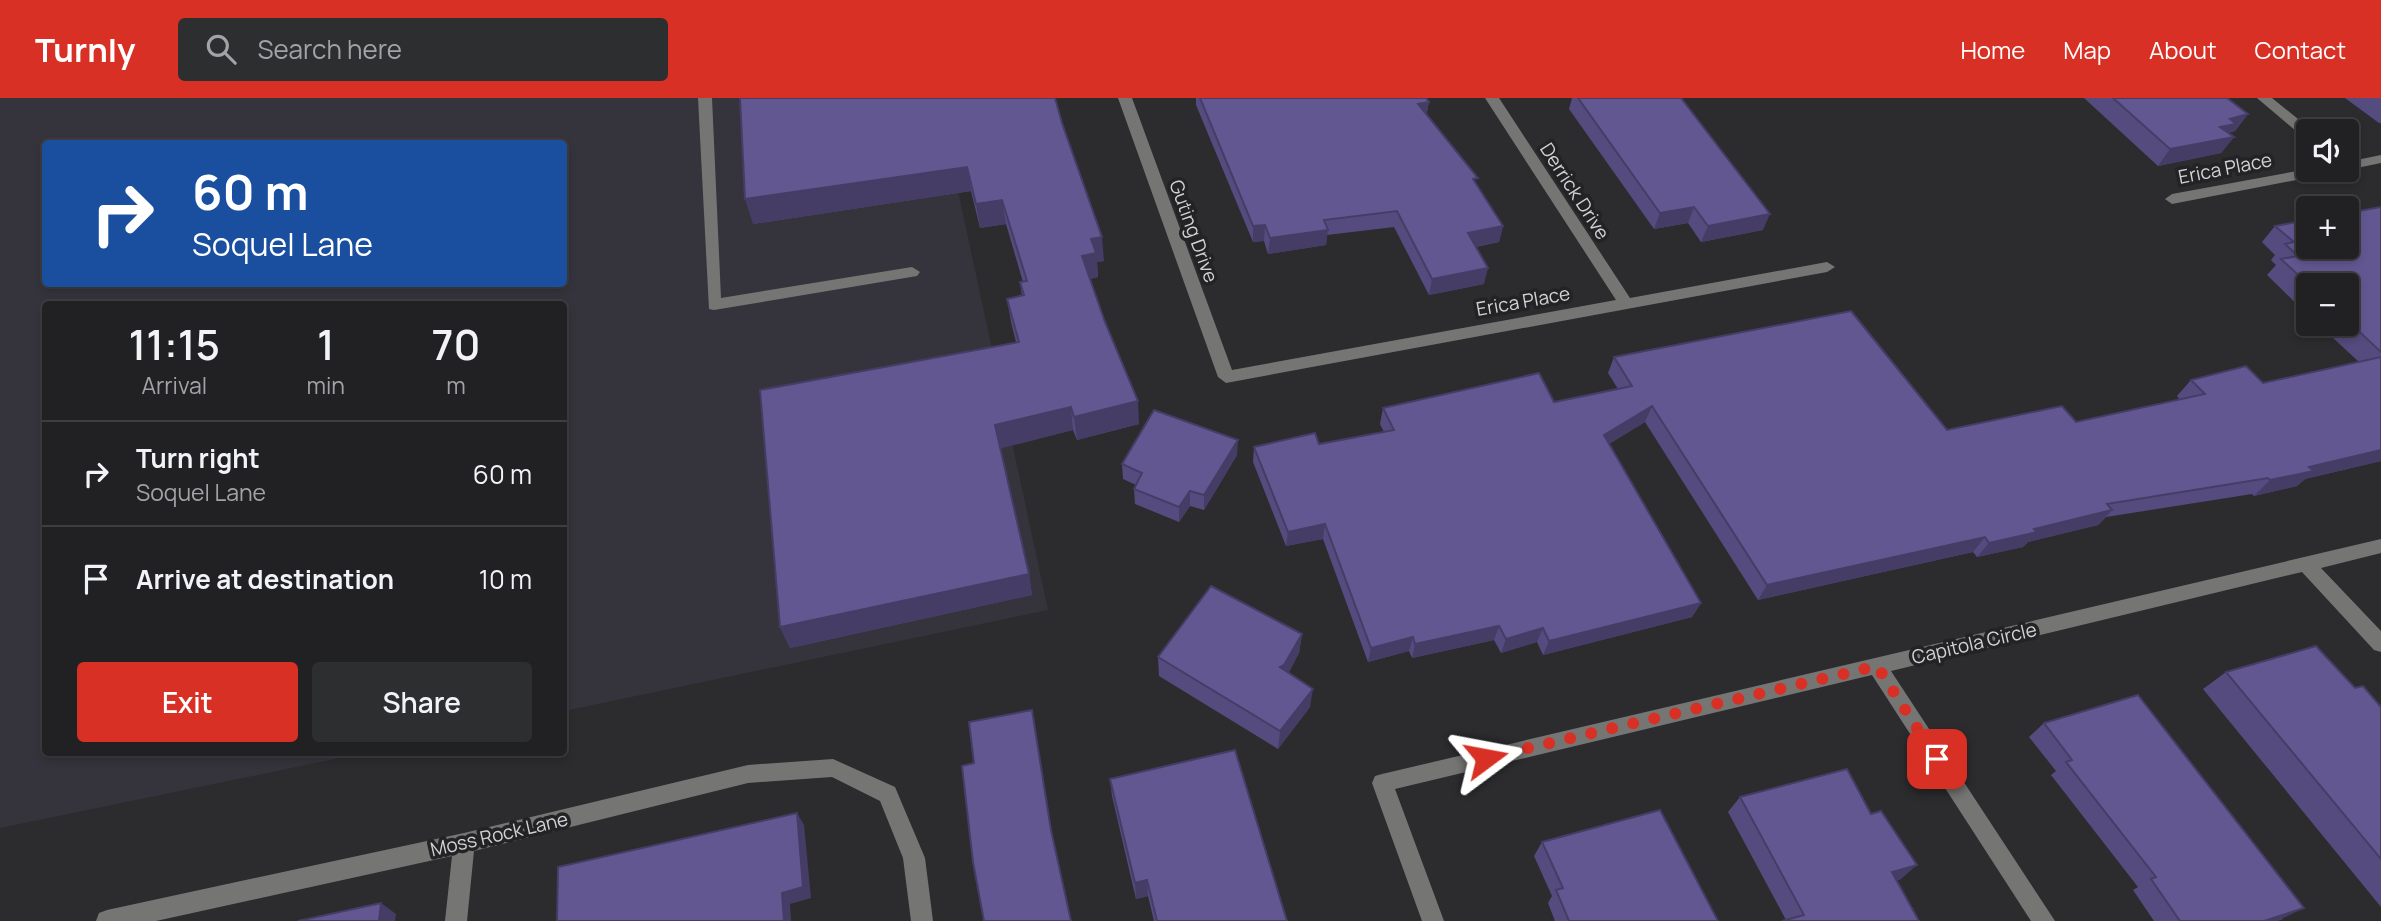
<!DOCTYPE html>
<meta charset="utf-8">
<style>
body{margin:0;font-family:Manrope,sans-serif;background:#2d2e30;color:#f1f3f6;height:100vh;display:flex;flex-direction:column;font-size:26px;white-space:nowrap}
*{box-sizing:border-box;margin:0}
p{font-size:23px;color:#a2a3a6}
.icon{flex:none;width:38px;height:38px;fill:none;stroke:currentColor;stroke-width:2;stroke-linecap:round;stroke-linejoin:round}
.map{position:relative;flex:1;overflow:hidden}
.details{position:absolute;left:42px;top:203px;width:525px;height:455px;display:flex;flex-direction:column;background:#212123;border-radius:7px;box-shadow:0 4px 10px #0003,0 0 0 2px #3e3e41}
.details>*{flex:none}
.banner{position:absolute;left:42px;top:42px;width:525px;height:147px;border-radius:7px;box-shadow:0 4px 10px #0003,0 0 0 2px #3e3e41;background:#1a4fa0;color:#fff;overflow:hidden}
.controls{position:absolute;left:2296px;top:21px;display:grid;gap:14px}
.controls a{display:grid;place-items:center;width:63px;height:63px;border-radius:7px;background:#212123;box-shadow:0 4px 10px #0003,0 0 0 2px #3e3e41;font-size:35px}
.pin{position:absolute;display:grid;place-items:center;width:60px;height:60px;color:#fff;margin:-30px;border-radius:14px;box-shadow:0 4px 10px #0006}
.me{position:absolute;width:77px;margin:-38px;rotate:77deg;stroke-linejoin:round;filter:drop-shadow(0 0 5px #0008)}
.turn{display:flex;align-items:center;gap:24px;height:147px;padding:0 35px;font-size:32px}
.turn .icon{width:91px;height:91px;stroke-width:2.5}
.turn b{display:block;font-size:49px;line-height:60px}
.eta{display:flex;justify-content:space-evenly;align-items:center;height:119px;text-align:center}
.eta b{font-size:42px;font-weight:600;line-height:49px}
.action{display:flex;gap:14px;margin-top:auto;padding:14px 35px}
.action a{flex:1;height:80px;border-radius:7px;background:#d93025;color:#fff;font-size:28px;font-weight:600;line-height:80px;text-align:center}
.action a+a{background:#2d2e30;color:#f1f3f6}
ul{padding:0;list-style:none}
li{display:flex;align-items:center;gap:21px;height:105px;padding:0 35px;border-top:2px solid #3e3e41}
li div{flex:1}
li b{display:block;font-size:26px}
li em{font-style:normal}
header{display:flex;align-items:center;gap:42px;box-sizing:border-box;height:98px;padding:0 35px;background:#d93025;color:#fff}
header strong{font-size:33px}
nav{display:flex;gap:38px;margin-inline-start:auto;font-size:24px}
.search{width:490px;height:63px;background:#2d2e30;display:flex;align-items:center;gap:18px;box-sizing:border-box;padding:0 24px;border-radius:7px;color:#a2a3a6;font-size:26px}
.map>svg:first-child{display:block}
.built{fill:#35343c;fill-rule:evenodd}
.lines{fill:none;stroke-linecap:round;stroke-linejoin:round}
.minor{fill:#757674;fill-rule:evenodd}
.wall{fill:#554b7e}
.shaded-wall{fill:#453d66}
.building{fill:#635792;stroke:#453d66;stroke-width:2}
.route{stroke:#d93025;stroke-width:12;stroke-dasharray:0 21.6}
.labels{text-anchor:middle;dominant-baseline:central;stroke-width:7;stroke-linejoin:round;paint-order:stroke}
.street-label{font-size:19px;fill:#d2d1d3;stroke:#232225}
</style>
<header>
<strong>Turnly</strong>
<div class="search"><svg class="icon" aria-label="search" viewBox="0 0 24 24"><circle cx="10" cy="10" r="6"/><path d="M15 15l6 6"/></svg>Search here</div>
<nav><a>Home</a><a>Map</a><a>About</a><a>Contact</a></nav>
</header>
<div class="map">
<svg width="2381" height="823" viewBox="0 0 2381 823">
<rect width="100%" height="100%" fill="#2c2c2f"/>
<path class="built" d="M0,0H938L1048,512L564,613V206H46V654L364,655L0,730ZM46,46H564V186H46Z"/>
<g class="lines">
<path class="minor" d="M698,0H712L721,200L912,169L920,174L917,178L714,212L709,211Z
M1118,0H1132L1232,272L1616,202L1485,0H1499L1630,200L1827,164L1835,169L1827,174L1226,285L1218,279Z
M2257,0H2272L2313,33H2308V40L2303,39Z
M2381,57V65L2347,72H2344H2347V64Z
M2308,71L2334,72L2327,76L2172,106L2165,101L2172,96Z
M2381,441V455L2321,470L2381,533V554L2374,552L2302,474L1891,573L2055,823H2031L1872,577L1395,691L1444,823H1422L1372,685L1375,678L1382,676Z
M833,661L895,689L925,760L933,823H911L903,760L880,703L832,679L748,685L474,753L467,823H445L452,758L156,823H96L99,815L107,812L464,735L748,667Z"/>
</g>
<path class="wall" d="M1055,0L1104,163L1097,164L1098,179L1090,181L1139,326L1077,342L1073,332L1000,350L1029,476L1032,497L790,550L780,529L1016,244L1011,224L1007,201L1022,198L1020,184H1023L1006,126L980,130L971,93L753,126Z
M1196,0H1426L1429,4L1426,17L1476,86L1503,128L1499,144L1476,149L1484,186L1429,197L1394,129L1327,137L1326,147L1268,156L1264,143L1253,144L1196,7Z
M1572,0H1681L1763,132L1701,144L1688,125L1654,131L1569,11Z
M2084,0H2227L2248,16L2235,33L2228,35L2234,39L2221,55L2158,68Z
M2345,0H2381V25H2379Z
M2381,109V363L2305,381L2297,388L2254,398L2252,396L2106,419L2098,427L2028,444L2023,449L1977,459L1973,454L1758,502L1645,324L1609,346L1701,505L1692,519L1543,557L1537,544L1501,555L1494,542L1412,560L1409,553L1368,564L1323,441L1286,448L1253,364L1254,349L1319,346L1384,334L1380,326L1383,310L1554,304L1618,291L1608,275L1614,259L1947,332L2076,324L2180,302L2177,298L2191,282L2263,285L2359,264L2318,226H2347V187H2308V217L2267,177L2276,167L2271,162L2275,157L2262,144L2275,128Z
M1237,357L1204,412L1190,408L1179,424L1135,406L1134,391L1136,387L1123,381L1122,366Z
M1302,536L1299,555L1289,574L1310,609L1278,651L1159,578L1158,559Z
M2226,574L2355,590L2381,609V809L2203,591Z
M2044,625L2283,821L2277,823H2154L2133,792L2138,789L2051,677L2056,673L2029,639Z
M1110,681L1287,823H1154L1148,798L1136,801L1112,698Z
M1740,699L1901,781L1897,782L1919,823L1786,822L1728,714Z
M1542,744L1718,823H1555L1548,805L1552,798L1534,758Z"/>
<path class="shaded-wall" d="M1429,4L1426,20L1418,6Z
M2248,16L2235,33L2229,34L2224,41L2234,39L2221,55L2158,68L2170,51L2220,29L2230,21Z
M967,69L971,93L753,126L745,101Z
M1002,102L1006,126L980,130L976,106Z
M1694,109L1688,125L1654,131L1660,115Z
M1770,116L1763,132L1701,144L1708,128Z
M1265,127L1264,143L1253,144V128Z
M1503,128L1499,144L1464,151L1468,135Z
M1328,132L1326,147L1268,156L1270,140Z
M1102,139L1104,163L1097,164L1098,179L1084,182L1082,158L1091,141Z
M1488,170L1484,186L1429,197L1432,181Z
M1138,303L1139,326L1077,342L1074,319Z
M1652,308L1645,324L1598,352L1604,337Z
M1071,309L1073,332L999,351L995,327Z
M1238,342L1237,357L1204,412V397Z
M2381,352V363L2305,381L2297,388L2254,398L2270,382L2309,369Z
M1190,393V408L1179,424V409Z
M2112,412L2098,427L2028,444L2023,449L1977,459L1989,445L2034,431Z
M1325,426L1323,441L1286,448L1288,434Z
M1985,439L1973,454L1758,502L1767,487Z
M1029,476L1032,497L790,550L780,529Z
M1701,505L1692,519L1543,557L1549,543Z
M1499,528L1494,542L1412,560L1415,546Z
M1543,530L1537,544L1501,555L1506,541Z
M1302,536L1299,555L1282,586L1280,569Z
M1413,539L1409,553L1368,564L1371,550Z
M1313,591L1310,609L1278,651L1280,633Z
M797,715L804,727L811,800L790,806L791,823H784L782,795Z
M1917,767L1901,781L1876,787L1892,774Z
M1147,782L1148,798L1136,801L1135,785Z
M381,805L396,816L395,823H379Z
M2304,810L2277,823H2264Z"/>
<path class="building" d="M740,0H1055L1062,25L1102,139L1091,141L1096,155L1082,158L1105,224L1138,303L1074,319L1071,309L995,327L1029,476L780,529L760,292L1019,244L1007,201L1024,197L1020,184L1027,183L1002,102L976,106L967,69L745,101Z
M1200,0H1426L1429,4L1418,6L1478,80L1473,81L1503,128L1468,135L1488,170L1432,181L1397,113L1324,122L1328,132L1270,140L1265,127L1253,128Z
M1578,0H1681L1770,116L1708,128L1694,109L1660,115Z
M2113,0H2227L2248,16L2230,21L2236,26L2220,29L2234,39L2170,51Z
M2381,109V254L2347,222V187H2309L2281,161L2298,158L2285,146L2294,144L2275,128L2308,122V149H2347V115Z
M1851,213L1947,332L2062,308L2076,324L2205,296L2191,282L2246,268L2263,285L2381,259V352L2309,369L2314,373L2270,382L2268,380L2107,406L2112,412L2034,431L2037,434L1989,445L1985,439L1767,487L1652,308L1604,337L1701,505L1549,543L1543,530L1506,541L1499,528L1415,546L1413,539L1371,550L1325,426L1288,434L1254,349L1315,335L1319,346L1394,332L1383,310L1539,275L1554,304L1632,288L1614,259Z
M1154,312L1238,342L1204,397L1190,393L1179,409L1134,391L1142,375L1122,366Z
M1211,488L1302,536L1284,567L1280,569L1313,591L1280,633L1158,559Z
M2316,548L2355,590L2363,588L2381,609V761L2226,574Z
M2138,597L2304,810L2264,823H2180L2151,781L2156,779L2066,664L2072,662L2044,625Z
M1032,612L1051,732L1071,823H984L973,764L962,668L974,665L969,624Z
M1235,652L1287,823H1157L1147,782L1135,785L1110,681Z
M1847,671L1871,716L1881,713L1917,767L1892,774L1919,823H1782L1804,817L1740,699Z
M1660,712L1718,823H1569L1556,792L1563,790L1542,744Z
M797,715L803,789L782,795L784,823H557L558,769Z
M381,805L379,823H298Z"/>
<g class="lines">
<path class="route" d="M1486,660L1877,568L1937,661"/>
</g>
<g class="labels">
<g class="street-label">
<text transform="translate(2225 70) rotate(-11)">Erica Place</text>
<text transform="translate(1575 93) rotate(57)">Derrick Drive</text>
<text transform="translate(1194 133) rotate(70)">Guting Drive</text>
<text transform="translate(1523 203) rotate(-10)">Erica Place</text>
<text transform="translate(1974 545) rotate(-13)">Capitola Circle</text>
<text transform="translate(499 736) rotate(-13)">Moss Rock Lane</text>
</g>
</g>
</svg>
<div class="controls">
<a><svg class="icon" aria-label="sound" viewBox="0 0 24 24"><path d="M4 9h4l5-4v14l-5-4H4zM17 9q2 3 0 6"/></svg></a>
<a>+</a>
<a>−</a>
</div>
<div class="pin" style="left:1937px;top:661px;background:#d93025"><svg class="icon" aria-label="arrive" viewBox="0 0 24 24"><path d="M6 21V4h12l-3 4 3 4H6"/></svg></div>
<svg class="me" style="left:1486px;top:660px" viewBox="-20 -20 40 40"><path d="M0-17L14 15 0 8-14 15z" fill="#d93025" stroke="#fff" stroke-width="4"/></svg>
<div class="banner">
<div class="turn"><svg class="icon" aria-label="right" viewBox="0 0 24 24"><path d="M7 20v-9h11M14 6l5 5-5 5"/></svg><div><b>60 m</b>Soquel Lane</div></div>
</div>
<section class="details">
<div class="eta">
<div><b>11:15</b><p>Arrival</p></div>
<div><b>1</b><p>min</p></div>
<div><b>70</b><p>m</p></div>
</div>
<ul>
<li><svg class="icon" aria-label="right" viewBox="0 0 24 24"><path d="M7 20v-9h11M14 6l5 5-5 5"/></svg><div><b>Turn right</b><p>Soquel Lane</p></div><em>60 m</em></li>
<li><svg class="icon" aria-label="arrive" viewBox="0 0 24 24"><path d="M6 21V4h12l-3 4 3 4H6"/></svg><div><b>Arrive at destination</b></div><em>10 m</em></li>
</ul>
<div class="action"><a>Exit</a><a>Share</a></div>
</section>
</div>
